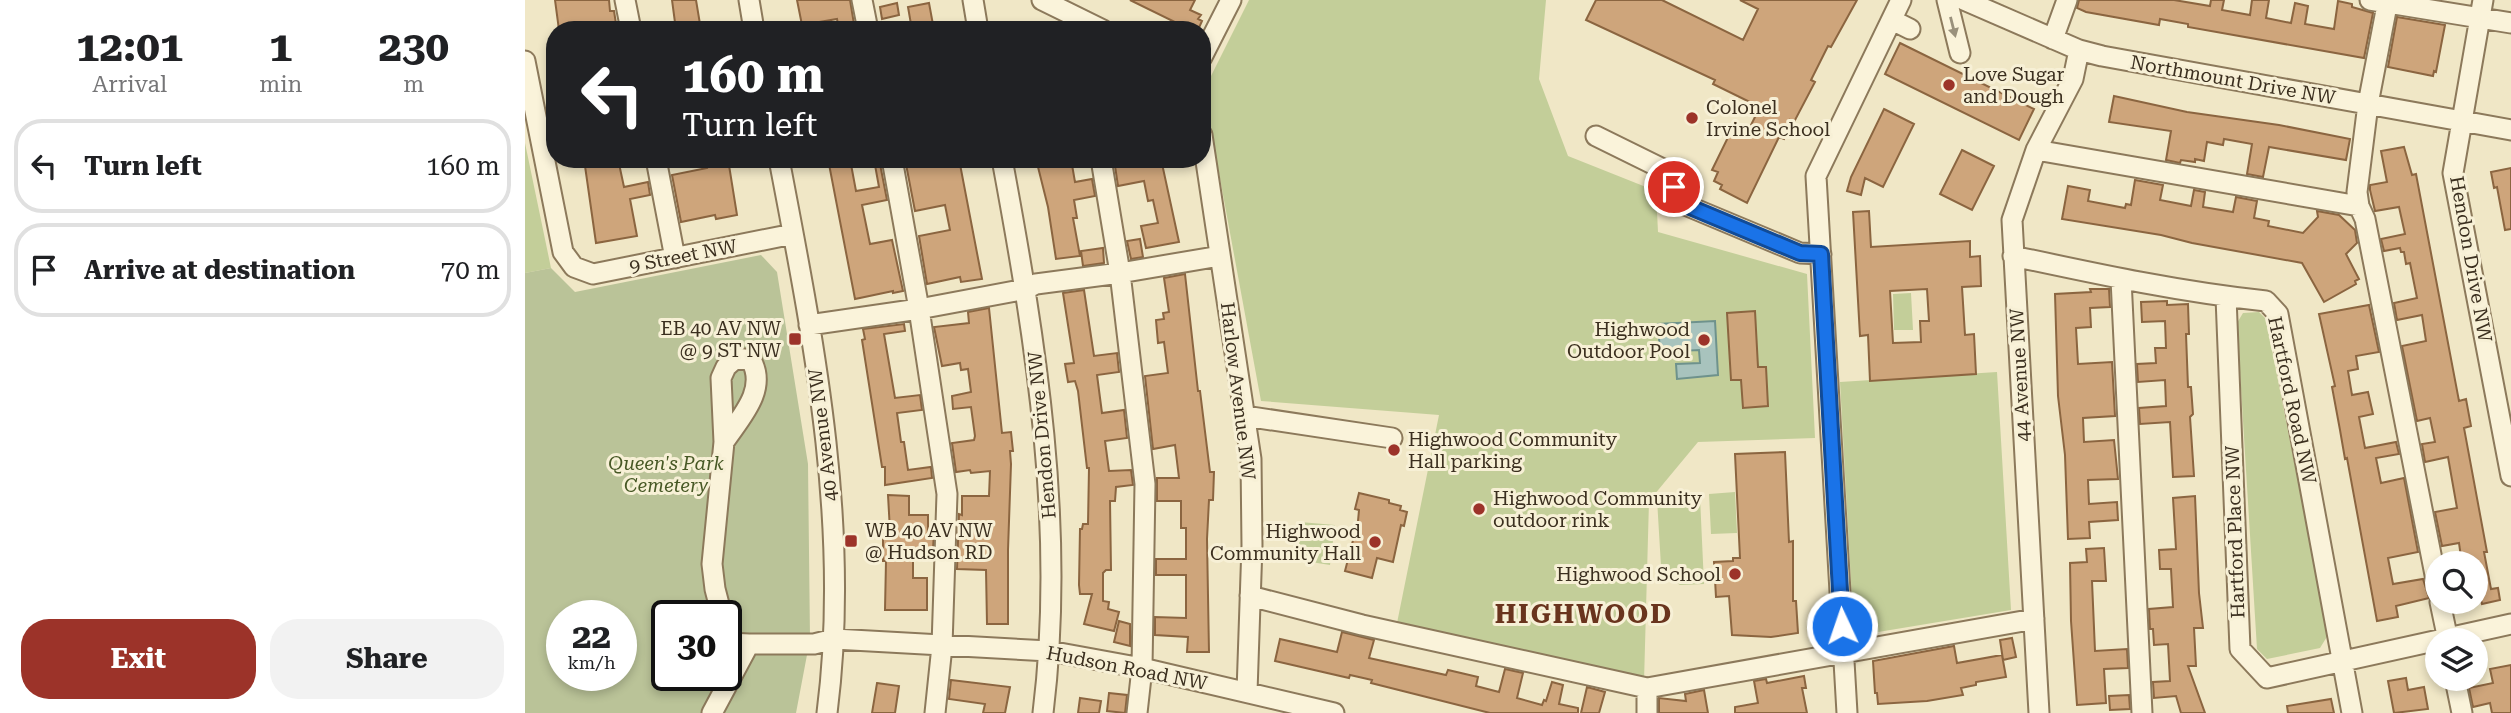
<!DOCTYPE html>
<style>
body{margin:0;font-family:"Roboto Serif",serif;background:#f2f2f2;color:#202124;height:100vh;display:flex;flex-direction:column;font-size:26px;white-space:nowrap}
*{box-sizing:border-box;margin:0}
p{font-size:23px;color:#757577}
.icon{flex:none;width:38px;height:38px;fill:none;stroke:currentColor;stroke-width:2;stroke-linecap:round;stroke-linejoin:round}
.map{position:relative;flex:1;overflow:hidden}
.details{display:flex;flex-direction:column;background:#fff;width:525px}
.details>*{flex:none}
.banner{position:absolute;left:21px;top:21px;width:665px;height:147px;border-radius:28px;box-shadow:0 4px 10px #0003;background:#202124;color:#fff;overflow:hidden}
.tools{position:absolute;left:1900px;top:551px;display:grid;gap:14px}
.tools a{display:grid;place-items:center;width:63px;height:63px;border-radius:50%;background:#fff;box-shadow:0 4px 10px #0003;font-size:35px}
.speed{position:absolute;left:21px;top:600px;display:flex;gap:14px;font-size:35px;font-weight:700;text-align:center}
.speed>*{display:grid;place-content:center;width:91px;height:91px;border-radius:50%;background:#fff;box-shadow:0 4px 10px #0003;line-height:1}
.speed small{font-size:18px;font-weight:400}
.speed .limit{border:4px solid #111;border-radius:10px;background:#fff;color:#111}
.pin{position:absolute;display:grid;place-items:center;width:60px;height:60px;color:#fff;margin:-30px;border:4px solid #fff;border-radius:50%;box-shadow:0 2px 7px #0007}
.me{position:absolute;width:77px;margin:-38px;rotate:357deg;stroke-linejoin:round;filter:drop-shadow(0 0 5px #0008)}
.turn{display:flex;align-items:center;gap:24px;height:147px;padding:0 21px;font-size:32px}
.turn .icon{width:91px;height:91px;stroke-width:2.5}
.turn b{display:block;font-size:49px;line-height:60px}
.eta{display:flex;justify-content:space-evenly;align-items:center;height:119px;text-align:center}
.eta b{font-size:42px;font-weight:700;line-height:49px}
.button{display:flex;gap:14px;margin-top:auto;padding:14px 21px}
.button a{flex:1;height:80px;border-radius:28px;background:#9c3329;color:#fff;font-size:28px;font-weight:700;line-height:80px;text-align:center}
.button a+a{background:#f2f2f2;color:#202124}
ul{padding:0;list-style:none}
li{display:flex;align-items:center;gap:21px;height:94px;margin:0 14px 10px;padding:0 7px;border:4px solid #e0e0e0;border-radius:28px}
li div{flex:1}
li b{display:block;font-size:26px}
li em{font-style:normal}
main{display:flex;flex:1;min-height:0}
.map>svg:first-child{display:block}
.green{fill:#c3ce99}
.cemetery{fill:#bac398;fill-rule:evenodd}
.water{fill:#a8c3bd;stroke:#6e928c;stroke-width:2}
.building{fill:#cea57b;stroke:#8b6540;stroke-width:2;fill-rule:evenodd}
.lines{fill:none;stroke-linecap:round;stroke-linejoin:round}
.minor-casing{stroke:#8c795b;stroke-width:23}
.minor{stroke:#faf3da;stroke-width:19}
.oneway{fill:#9a917c}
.route-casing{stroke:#114b97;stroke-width:18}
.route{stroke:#1a73e8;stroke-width:12}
.poi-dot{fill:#9c3329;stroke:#f7f0d6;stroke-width:2.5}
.labels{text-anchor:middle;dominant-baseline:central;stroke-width:6;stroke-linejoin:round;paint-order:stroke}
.poi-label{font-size:19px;fill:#3b2f1f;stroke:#f7f0d6;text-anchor:start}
.street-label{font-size:19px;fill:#3b2f1f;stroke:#f7f0d6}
.park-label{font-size:19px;font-style:italic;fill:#475825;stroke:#f7f0d6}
.district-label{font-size:26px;font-weight:bold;letter-spacing:2px;fill:#69341d;stroke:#f7f0d6}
</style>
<main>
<section class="details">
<div class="eta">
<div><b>12:01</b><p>Arrival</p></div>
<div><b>1</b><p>min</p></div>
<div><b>230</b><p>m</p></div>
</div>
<ul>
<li><svg class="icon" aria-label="left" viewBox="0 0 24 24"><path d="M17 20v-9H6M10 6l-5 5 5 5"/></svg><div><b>Turn left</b></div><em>160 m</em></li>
<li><svg class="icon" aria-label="arrive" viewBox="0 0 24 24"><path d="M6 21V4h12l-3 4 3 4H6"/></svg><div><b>Arrive at destination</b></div><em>70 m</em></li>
</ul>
<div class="button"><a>Exit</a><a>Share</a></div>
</section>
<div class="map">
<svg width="1986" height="713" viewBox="0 0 1986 713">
<rect width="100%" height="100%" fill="#f0e7c6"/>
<path class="green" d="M724,0H1021L1014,79L1043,156L1131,191L1133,232L1282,274L1290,438L1173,442L1124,501L1119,682L872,623L914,415L736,401L680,97V88Z
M0,143L26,268L0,273Z
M1386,293L1388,330H1369L1368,294Z
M1734,312L1741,319L1803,635L1795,648L1742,659L1732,649L1712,323L1718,313Z
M1472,372L1486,610L1329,636L1315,382Z
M1210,492L1212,533L1186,534L1184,494Z
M1175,497L1179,584L1155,585L1144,578L1136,566L1132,499Z
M775,522L810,525L805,565L773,560Z"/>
<path class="cemetery" d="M236,255L252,272L283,464L285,639L271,713H0V273L26,268L50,292ZM37,616H96V676H37ZM142,616H201V676H142Z"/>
<path class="water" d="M1190,321L1193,375L1152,379L1151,364L1175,363L1174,350L1135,352L1133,324Z"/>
<path class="building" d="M30,0H84L85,11H89L92,30H34Z
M147,0H171L176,30H151Z
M272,0H325L330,30H314L312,19L277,25Z
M605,0H670L665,10L676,15L673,19L677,21L673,30H666Z
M1071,0H1137L1218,40L1233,9L1215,0H1332L1306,47L1303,46L1286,80L1290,82L1269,122L1265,120L1259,139L1254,137L1222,203L1195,189L1197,185L1189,181L1193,172L1187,170L1210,123L1224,129L1235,107L1188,84L1190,80L1061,20Z
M1554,0H1649L1685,6L1686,0H1699L1697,10L1725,15L1727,0H1744L1741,18L1766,23L1770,3L1783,6L1780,24L1809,29L1813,1L1827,4V7L1848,13L1839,58L1663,27V24L1635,19L1634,25L1561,12L1552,8Z
M372,3L374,15L357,19L355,7Z
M404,3L409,30H387L383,7Z
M1872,17L1920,25L1911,72L1909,71L1908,76L1863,67Z
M1375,43L1509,109L1494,140L1360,74Z
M1589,96L1662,112L1754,125L1825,139L1821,160L1744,147L1738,177L1722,174L1727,144L1699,139L1698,145L1682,142L1679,161L1670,159V162L1656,160L1655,163L1641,160L1646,131L1584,122Z
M1359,109L1389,124L1358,187L1340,178L1336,195L1322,191L1326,177Z
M1879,147L1887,175L1891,174L1934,401L1941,399L1946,426L1939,428L1962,552H1959L1966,589L1973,588L1975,600L1957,604L1955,596H1951V564H1937L1934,543L1917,546L1910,512L1932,508L1923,457L1900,462L1897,444L1910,442L1905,418L1892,421L1877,346L1901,341L1897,315L1872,320L1869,303L1892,298L1885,263L1881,264L1879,252H1876L1875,248L1859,251L1856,239L1880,234L1874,207L1850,211L1845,190V185L1862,182L1856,151Z
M1437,150L1469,166L1447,210L1415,194Z
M59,159H93L99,187L123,182L125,195L105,199L112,236L71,243Z
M180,159H203L212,215L191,219L190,215L156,222L147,175L182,168Z
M303,159H325L331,191L354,187L350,165L355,164L362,200L337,205L345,244L367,240L378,291L368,293V291L330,299Z
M380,159H434L457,279L436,282L435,277L402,284L394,236L425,230L420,205L390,211Z
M511,159H546L550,182L567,179L570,196L549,200L552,218H548L555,256L531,259L523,207Z
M600,159H636L654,242L621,248L616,226L633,223L628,200L623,201L619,181L593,186L590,166L601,163Z
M1986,168V229L1980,230L1972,187L1969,188L1966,172Z
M1610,180L1638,185L1635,200L1666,206L1669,190L1680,192L1678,207L1708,212L1711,197L1732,201L1729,218L1744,221L1743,226L1778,233L1793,217L1792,211L1814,215L1830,230L1832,243L1821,254L1834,279L1830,281L1831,284L1799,302L1777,263L1667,243L1636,235L1537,219L1543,186L1565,190L1563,201L1600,208L1601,204L1606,205Z
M1344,211L1346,247L1445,241V257L1455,256L1456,286L1437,287L1440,335L1449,334L1451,374L1345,381L1343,335L1335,336L1328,212ZM1402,289L1404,321H1395L1396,342L1368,343L1365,291Z
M615,239L618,257L606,259L602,241Z
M578,248L579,263L558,266L556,251Z
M660,274L673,391H675L685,472H689L688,500H684L682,539L684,652H662L663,637L630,635V617L661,618V575H631V559H661V528H656V501H632V478H654L650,445L628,449L620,376L643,373L639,342L633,343L631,320L639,319L638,313L644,312L639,278Z
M1565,289H1584L1585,307L1565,308L1566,327L1551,328L1553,364L1587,362L1590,416L1558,418L1559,442L1589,440L1593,479L1563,480L1564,504L1592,502L1593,520L1564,522L1565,538L1543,539L1540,455L1533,396L1530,294L1566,292Z
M559,290L569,356L592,353L594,372L572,375L577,413L599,410L602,438L580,441L584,471L606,470L608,485L591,487L590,501H585L586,570H581L578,573V601L584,602L583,609L594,612L589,631L559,624L567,594H555L554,585L555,529H557L558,524H563L564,468H562L553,391L550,381L543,382L540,364L549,363L538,293Z
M1642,301V305L1663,304L1664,334H1661L1663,387H1666L1668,414L1665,417L1669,476L1648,477L1645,422L1615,424L1614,408L1641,406L1640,380L1613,382L1612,364L1631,363L1630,348H1641L1640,321L1617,322L1616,302Z
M1844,305L1854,352L1831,356L1833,369L1823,371L1827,395L1843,392L1848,414L1834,417L1840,448L1871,442L1874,454L1851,458L1856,483L1879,478L1893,552L1863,558L1868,584L1898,579L1904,598L1871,606L1873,617L1852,621L1822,458L1820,459L1815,430L1807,387L1810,386L1794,314Z
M464,308L477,433L486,432L488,451H485L486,464L483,550V624H462L461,570L432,569L434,514L437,515V496H464L465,471L446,473L445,470L431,472L427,443L449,440L450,436L446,407L428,409L427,396L446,392L443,369L436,370L435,363L417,366L409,327L444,323L443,312Z
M1230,311L1233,367H1241L1243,406L1218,408L1216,380H1206L1202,313Z
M379,324L380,331L359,334L370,398L395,395L397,410L372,413L376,442H379L383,470L406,467L407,478L360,485V467H357L337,340L340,339L338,329Z
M1260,452L1264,542L1268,541V601H1271L1273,633L1246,637L1207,635L1204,596L1191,597L1189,562L1208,561V558H1215L1210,454Z
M834,493L864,500V503L876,506L875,510L882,512L879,526L876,525L868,562L852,558L847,578L820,571L833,521L834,510L830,509Z
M363,495L384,496V515H403V532H409L408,549H388V578H402V610H360L361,561H358V531H365Z
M1670,496L1674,593L1678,628H1669L1671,666H1663L1680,713H1656L1651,696L1629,698L1628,682L1645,681L1643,644L1629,645L1628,629H1625L1624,609L1648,607L1646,569H1635L1634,550L1651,549L1648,498Z
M1579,548L1581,581H1567L1570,651L1602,649L1603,668L1579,669L1581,703L1552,705L1546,621L1545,563L1562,562L1561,549Z
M594,621L605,624V646L589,642Z
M817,632L849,640L844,658L921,675L923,670L953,677L951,686L974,692L980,669L998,673L992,698L1017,705L1019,700L1021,701L1027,682L1038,685L1034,704L1053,708V713H965L846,683L847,680L825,675L824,678L750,661L755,639L812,652Z
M1487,638L1491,657L1478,660L1475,640Z
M1429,646L1432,663L1477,655L1481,677L1451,682V685L1436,688L1438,695L1402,701L1353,704L1352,693H1350L1348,661Z
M1986,665V713H1967L1965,703L1948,707L1944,688L1968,683L1965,669Z
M1279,676L1281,688H1277L1282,713H1210V707L1233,703L1229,681L1241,679L1242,683Z
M1881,678L1883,690L1899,687L1903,709L1869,713L1863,681Z
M426,680L485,687L480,713H458L460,704L424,699Z
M352,683L374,686L370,713H347Z
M1062,687L1080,692L1074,713H1056Z
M1179,690L1183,713H1134V698L1161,701L1160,694Z
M584,693L602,695L600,713L582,711Z
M1604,695L1605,709L1585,710L1584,696Z
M555,698L576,701L574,713H553Z
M1806,699L1809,713H1763L1762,706Z"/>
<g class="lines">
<defs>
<path id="minor" d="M100,0L106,30
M224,0L229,30
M337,0L343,30
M448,0L453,30
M517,0L578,30
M1422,0L1435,53
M1439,0L1554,50L1577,56L1986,130
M1845,0L1986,23
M1863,0L1843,104L1832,192L1834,206L1840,219L1913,590
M1958,0L1928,173L1986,476
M1367,20L1385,29
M1528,39L1542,0
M677,57L706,0
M0,61L38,252L49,267L68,274L268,234
M677,135L726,459L727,545L722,692
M1071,136L1144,172L1153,202L1275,253L1296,254
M1511,150L1834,206
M131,159L150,258
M254,159C289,342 326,527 302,713
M367,159L394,309L422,494L417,646L410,713
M477,159C511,342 541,527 518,713
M576,159L595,273L620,484L617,668L612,713
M1488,256C1572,274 1655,292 1741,301L1753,314L1827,713
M1596,279L1617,713
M1701,297L1715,649L1742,678L1986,624
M284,325L394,309L501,289L511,284L595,273L695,256
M720,416L867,438
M725,596L837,625L1122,688L1509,619
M1915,602L1923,640
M197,616L190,589L187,564L199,442L196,378L201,367L211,358L226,360C243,390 215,418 199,442
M201,631L204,643L224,644
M1930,679L1937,713
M187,713L224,644H289L309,639L524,651L617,668L809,713
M1122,713V688
M1322,713L1291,176L1376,0
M1514,713L1487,220L1511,150L1548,79L1554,50"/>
</defs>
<use href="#minor" class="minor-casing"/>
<use href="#minor" class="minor"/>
</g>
<defs><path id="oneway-solid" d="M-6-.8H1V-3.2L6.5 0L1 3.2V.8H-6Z" transform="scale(1.75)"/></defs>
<use class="oneway" href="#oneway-solid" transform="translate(1428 27) rotate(76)"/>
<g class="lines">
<defs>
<path id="route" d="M1149,187L1153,202L1275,253L1296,254L1317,626"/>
</defs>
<use href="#route" class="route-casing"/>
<use href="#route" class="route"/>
</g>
<g class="poi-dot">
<circle cx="1424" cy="85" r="7"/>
<circle cx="1167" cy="118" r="7"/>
<rect x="263" y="332" width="14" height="14" rx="3.5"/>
<circle cx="1179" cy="340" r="7"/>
<circle cx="869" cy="450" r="7"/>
<circle cx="954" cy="509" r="7"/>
<rect x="319" y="534" width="14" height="14" rx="3.5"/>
<circle cx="850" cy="542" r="7"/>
<circle cx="1210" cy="574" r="7"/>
</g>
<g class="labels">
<g class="poi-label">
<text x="1438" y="74">Love Sugar<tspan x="1438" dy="22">and Dough</tspan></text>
<text x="1181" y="107">Colonel<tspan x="1181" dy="22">Irvine School</tspan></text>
<text x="256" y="328" text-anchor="end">EB 40 AV NW<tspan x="256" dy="22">@ 9 ST NW</tspan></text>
<text x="1165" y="329" text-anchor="end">Highwood<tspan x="1165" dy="22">Outdoor Pool</tspan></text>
<text x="883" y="439">Highwood Community<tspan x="883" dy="22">Hall parking</tspan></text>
<text x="968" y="498">Highwood Community<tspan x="968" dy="22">outdoor rink</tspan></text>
<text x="340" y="530">WB 40 AV NW<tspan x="340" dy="22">@ Hudson RD</tspan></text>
<text x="836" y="531" text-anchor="end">Highwood<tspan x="836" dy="22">Community Hall</tspan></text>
<text x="1196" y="574" text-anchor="end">Highwood School</text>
</g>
<g class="street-label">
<text transform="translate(1708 80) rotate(10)">Northmount Drive NW</text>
<text transform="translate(158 256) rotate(-11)">9 Street NW</text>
<text transform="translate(1946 259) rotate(80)">Hendon Drive NW</text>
<text transform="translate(1495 375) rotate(-93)">44 Avenue NW</text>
<text transform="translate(713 391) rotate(83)">Harlow Avenue NW</text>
<text transform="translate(1767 400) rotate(78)">Hartford Road NW</text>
<text transform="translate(298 435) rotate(-97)">40 Avenue NW</text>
<text transform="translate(517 435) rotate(-95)">Hendon Drive NW</text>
<text transform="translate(1710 532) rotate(-92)">Hartford Place NW</text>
<text transform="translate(602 668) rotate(11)">Hudson Road NW</text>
</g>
<g class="park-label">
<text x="141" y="463">Queen's Park<tspan x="141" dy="22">Cemetery</tspan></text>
</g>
<g class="district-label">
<text x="1059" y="614">HIGHWOOD</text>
</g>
</g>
</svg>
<div class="tools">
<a><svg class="icon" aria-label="search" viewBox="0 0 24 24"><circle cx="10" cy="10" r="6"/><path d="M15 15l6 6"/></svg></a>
<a><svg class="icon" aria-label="layers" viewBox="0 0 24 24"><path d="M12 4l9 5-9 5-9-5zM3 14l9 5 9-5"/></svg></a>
</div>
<div class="speed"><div>22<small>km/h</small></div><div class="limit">30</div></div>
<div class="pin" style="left:1149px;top:187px;background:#d93025"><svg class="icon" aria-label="arrive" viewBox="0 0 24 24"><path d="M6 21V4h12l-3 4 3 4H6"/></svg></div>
<svg class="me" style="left:1317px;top:626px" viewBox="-20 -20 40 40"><circle r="17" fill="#1a73e8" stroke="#fff" stroke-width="3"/><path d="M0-11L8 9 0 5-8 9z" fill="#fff"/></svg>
<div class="banner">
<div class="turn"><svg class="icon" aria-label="left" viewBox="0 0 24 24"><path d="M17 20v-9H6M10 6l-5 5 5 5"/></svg><div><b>160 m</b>Turn left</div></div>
</div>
</div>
</main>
